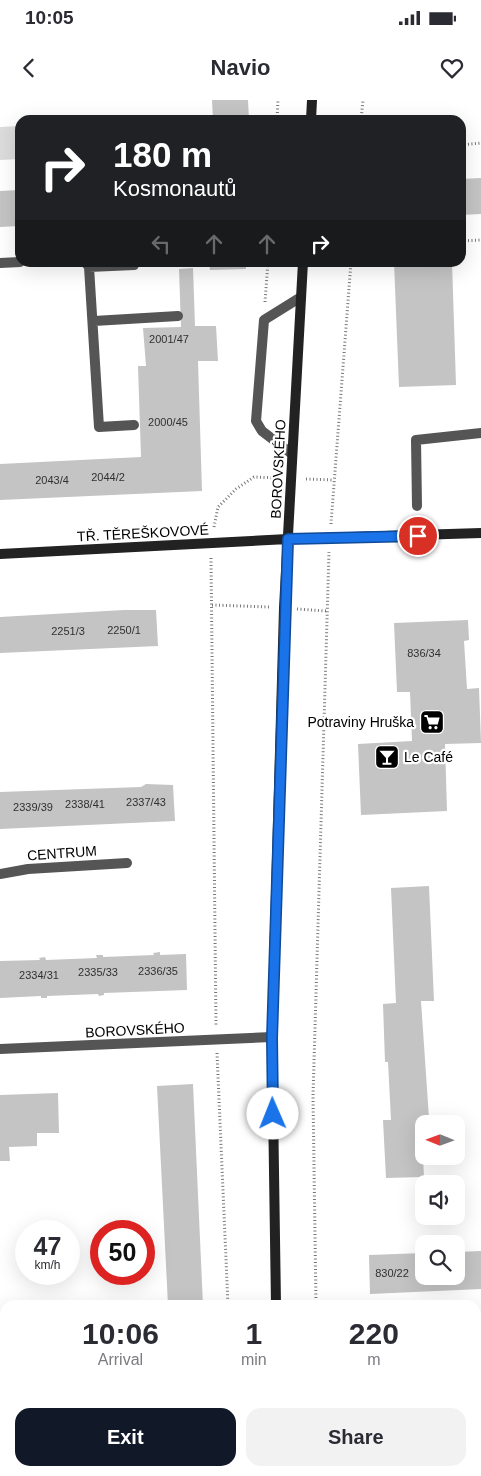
<!DOCTYPE html>
<meta charset="utf-8">
<style>
body{margin:0;font-family:Helvetica,sans-serif;background:#f2f2f3;color:#2b2b33;height:100vh;display:flex;flex-direction:column;font-size:19px;white-space:nowrap}
*{box-sizing:border-box;margin:0}
p{font-size:16px;color:#7c7c81}
.icon{flex:none;width:28px;height:28px;fill:none;stroke:currentColor;stroke-width:2;stroke-linecap:round;stroke-linejoin:round}
.map{position:relative;flex:1;overflow:hidden}
.sheet{position:absolute;left:0px;top:1200px;width:481px;height:176px;display:flex;flex-direction:column;background:#fff;border-radius:15px 15px 0 0;box-shadow:0 5px 20px #0002}
.sheet>*{flex:none}
.hud{position:absolute;left:15px;top:15px;width:451px;height:152px;border-radius:15px;box-shadow:0 5px 20px #0002;background:#202124;color:#fff;overflow:hidden}
.needle{width:32px;rotate:271deg}
.fabs{position:absolute;left:415px;top:1015px;display:grid;gap:10px}
.fabs a{display:grid;place-items:center;width:50px;height:50px;border-radius:10px;background:#fff;box-shadow:0 5px 20px #0002;font-size:25px}
.speed{position:absolute;left:15px;top:1120px;display:flex;gap:10px;font-size:25px;font-weight:700;text-align:center}
.speed>*{display:grid;place-content:center;width:65px;height:65px;border-radius:50%;background:#fff;box-shadow:0 5px 20px #0002;line-height:1}
.speed small{font-size:12px;font-weight:400}
.speed .limit{border:8px solid #d22;background:#fff;color:#111}
.pin{position:absolute;display:grid;place-items:center;width:42px;height:42px;color:#fff;margin:-21px;border:2px solid #fff;border-radius:50%;box-shadow:0 1px 5px #0007}
.me{position:absolute;width:55px;margin:-28px;rotate:359deg;stroke-linejoin:round;filter:drop-shadow(0 0 4px #0008)}
.turn{display:flex;align-items:center;gap:18px;height:105px;padding:0 15px;font-size:22px}
.turn .icon{width:65px;height:65px;stroke-width:2.5}
.turn b{display:block;font-size:35px;line-height:42px}
.lanes{display:flex;align-items:center;height:48px;padding:0 15px;background:#0003;justify-content:center;gap:25px;direction:ltr}
.lanes .off{opacity:.35}
.eta{display:flex;justify-content:space-evenly;align-items:center;height:85px;text-align:center}
.eta b{font-size:30px;font-weight:700;line-height:35px}
.primary-button{display:flex;gap:10px;margin-top:auto;padding:10px 15px}
.primary-button a{flex:1;height:58px;border-radius:15px;background:#111827;color:#fff;font-size:20px;font-weight:700;line-height:58px;text-align:center}
.primary-button a+a{background:#f2f2f3;color:#2b2b33}
.status{display:flex;justify-content:space-between;align-items:center;height:35px;padding:0 25px;background:#fff;direction:ltr}
.status svg{height:14px;fill:currentColor}
header{display:flex;justify-content:space-between;align-items:center;height:65px;padding:0 15px;background:#fff;font-size:22px;font-weight:700}
.map>svg:first-child{display:block}
.green{fill:#dcdcdc}
.building{fill:#c4c4c4}
.lines{fill:none;stroke-linecap:round;stroke-linejoin:round}
.path{stroke:#777;stroke-width:3;stroke-dasharray:1 2.5;stroke-linecap:butt}
.lane{stroke:#555;stroke-width:10}
.street{stroke:#555;stroke-width:10}
.secondary{stroke:#222;stroke-width:10}
.route-casing{stroke:#114b97;stroke-width:12}
.route{stroke:#1a73e8;stroke-width:9}
.labels{text-anchor:middle;dominant-baseline:central;stroke-width:4.5;stroke-linejoin:round;paint-order:stroke}
.number-label{font-size:11px;fill:#313131}
.street-label{font-size:14px;fill:#000;stroke:#fff}
.poi-label{font-size:14px;fill:#000;stroke:#fff;text-anchor:end}
</style>
<div class="status"><b>10:05</b><svg viewBox="0 0 49 12"><path d="M0 12V9h3v3zM5 12V6h3v6zM10 12V3h3v9zM15 12V0h3v12zM26 1h20v11H26zM47 4h2v5h-2z"/></svg></div>
<header><svg class="icon" aria-label="back" viewBox="0 0 24 24"><path d="M15 5l-7 7 7 7"/></svg>Navio<svg class="icon" aria-label="heart" viewBox="0 0 24 24"><path d="M12 20l-8-8c-3-5 5-10 8-4 3-6 11-1 8 4z"/></svg></header>
<div class="map">
<svg width="481" height="1376" viewBox="0 0 481 1376">
<rect width="100%" height="100%" fill="#fff"/>
<path class="green" d="M20,26V59L0,60V27Z"/>
<path class="building" d="M212,0H248L249,20H213Z
M481,78V114L461,115V79Z
M20,90V126L0,127V91Z
M209,162H246V169L210,170Z
M394,162H452L456,285L399,287Z
M193,168L195,226H216L218,261H198L202,391L0,400V364L141,357L138,266H146L143,228L181,227L179,169Z
M124,510H156L158,546L0,553V517Z
M468,520L469,540L464,541L467,589L479,588L481,643L445,644L447,711L361,715L358,644L412,641L410,592H397L394,523Z
M146,684L173,685L175,721L0,729V692L141,687Z
M429,786L434,901H421L429,1018H421L424,1077L386,1078L383,1020H391L388,962H385L383,904L396,903L391,788Z
M160,852V855L186,854L187,890L104,893V895L99,896L98,894L47,896V898H41V896L0,898V861L40,860L39,858L45,857L46,860L97,858L96,855H103V857L154,855L153,853Z
M193,984L203,1205H168L157,986Z
M58,993L59,1033H37V1046L9,1047L10,1061H0V995Z
M481,1151V1189L370,1194L369,1155L424,1153V1176H456V1152Z
M476,1319H481V1376H400L399,1371H476Z
M165,1371H200V1376H165Z"/>
<g class="lines">
<path class="path" d="M277,20L278,0
M361,20L363,0
M461,45L481,43
M461,141L481,140
M265,202L268,162
M306,379L334,380
M331,424L351,162
M214,427L218,407L236,389L254,377L277,378
M211,458L216,925
M212,505L269,507
M297,509L327,511
M217,953L228,1205
M316,1205L313,996L329,452
M235,1371V1376
M322,1371V1376"/>
<path class="lane" d="M85,162L89,167L99,327L134,325
M0,163L20,162
M89,167L134,165
M94,221L178,216
M292,354L262,331L256,321L264,220L301,197"/>
<path class="street" d="M417,406L416,340L481,333
M0,774L28,769L127,763
M0,949L272,937
M476,1266H481"/>
<path class="secondary" d="M311,20L312,0
M0,454L288,439L481,433
M276,1205L272,937L284,508L303,162
M282,1371V1376"/>
</g>
<g class="lines">
<defs>
<path id="route" d="M273,1014L272,938L288,439L418,436"/>
</defs>
<use href="#route" class="route-casing"/>
<use href="#route" class="route"/>
</g>
<defs>
<symbol id="supermarket-square" viewBox="-11 -11 22 22"><rect x="-9" y="-9" width="18" height="18" rx="4" fill="#000" stroke="#fff"/><path d="M-6-5.5h2.5l.6 2H6L4.5 2H-2.5L-4.4-4H-6ZM-1.5 3.2a1.3 1.3 0 1 0 .1 0ZM3 3.2a1.3 1.3 0 1 0 .1 0Z" fill="#fff"/></symbol>
<symbol id="bar-square" viewBox="-11 -11 22 22"><rect x="-9" y="-9" width="18" height="18" rx="4" fill="#000" stroke="#fff"/><path d="M-6-5H6L.8 .8V4.5H3.5V6h-7V4.5H-.8V.8Z" fill="#fff"/></symbol>
</defs>
<g fill-rule="evenodd">
<use href="#supermarket-square" x="418" y="608" width="28" height="28"/>
<use href="#bar-square" x="373" y="643" width="28" height="28"/>
</g>
<g class="labels">
<g class="number-label">
<text x="169" y="239">2001/47</text>
<text x="168" y="322">2000/45</text>
<text x="108" y="377">2044/2</text>
<text x="52" y="380">2043/4</text>
<text x="124" y="530">2250/1</text>
<text x="68" y="531">2251/3</text>
<text x="424" y="553">836/34</text>
<text x="146" y="702">2337/43</text>
<text x="85" y="704">2338/41</text>
<text x="33" y="707">2339/39</text>
<text x="158" y="871">2336/35</text>
<text x="98" y="872">2335/33</text>
<text x="39" y="875">2334/31</text>
<text x="392" y="1173">830/22</text>
</g>
<g class="street-label">
<text transform="translate(278 369) rotate(-87)">BOROVSKÉHO</text>
<text transform="translate(143 433) rotate(-3)">TŘ. TĚREŠKOVOVÉ</text>
<text transform="translate(62 753) rotate(-4)">CENTRUM</text>
<text transform="translate(135 930) rotate(-3)">BOROVSKÉHO</text>
</g>
<g class="poi-label">
<text x="414" y="622">Potraviny Hruška</text>
<text x="404" y="657" text-anchor="start">Le Café</text>
</g>
</g>
</svg>
<div class="fabs">
<a><svg class="needle" viewBox="-14 -14 28 28"><path d="M0-13l5 13h-10z" fill="#e53935"/><path d="M0 13l5-13h-10z" fill="#7c7c81"/></svg></a>
<a><svg class="icon" aria-label="sound" viewBox="0 0 24 24"><path d="M4 9h4l5-4v14l-5-4H4zM17 9q2 3 0 6"/></svg></a>
<a><svg class="icon" aria-label="search" viewBox="0 0 24 24"><circle cx="10" cy="10" r="6"/><path d="M15 15l6 6"/></svg></a>
</div>
<div class="speed"><div>47<small>km/h</small></div><div class="limit">50</div></div>
<div class="pin" style="left:418px;top:436px;background:#d93025"><svg class="icon" aria-label="arrive" viewBox="0 0 24 24"><path d="M6 21V4h12l-3 4 3 4H6"/></svg></div>
<svg class="me" style="left:273px;top:1014px" viewBox="-20 -20 40 40"><circle r="19" fill="#fff"/><path d="M0-13L10 11 0 6-10 11z" fill="#1a73e8"/></svg>
<div class="hud">
<div class="turn"><svg class="icon" aria-label="right" viewBox="0 0 24 24"><path d="M7 20v-9h11M14 6l5 5-5 5"/></svg><div><b>180 m</b>Kosmonautů</div></div>
<div class="lanes"><svg class="icon off" aria-label="left" viewBox="0 0 24 24"><path d="M17 20v-9H6M10 6l-5 5 5 5"/></svg><svg class="icon off" aria-label="ahead" viewBox="0 0 24 24"><path d="M12 20V5M6 11l6-6 6 6"/></svg><svg class="icon off" aria-label="ahead" viewBox="0 0 24 24"><path d="M12 20V5M6 11l6-6 6 6"/></svg><svg class="icon" aria-label="right" viewBox="0 0 24 24"><path d="M7 20v-9h11M14 6l5 5-5 5"/></svg></div>
</div>
<section class="sheet">
<div class="eta">
<div><b>10:06</b><p>Arrival</p></div>
<div><b>1</b><p>min</p></div>
<div><b>220</b><p>m</p></div>
</div>
<div class="primary-button"><a>Exit</a><a>Share</a></div>
</section>
</div>
